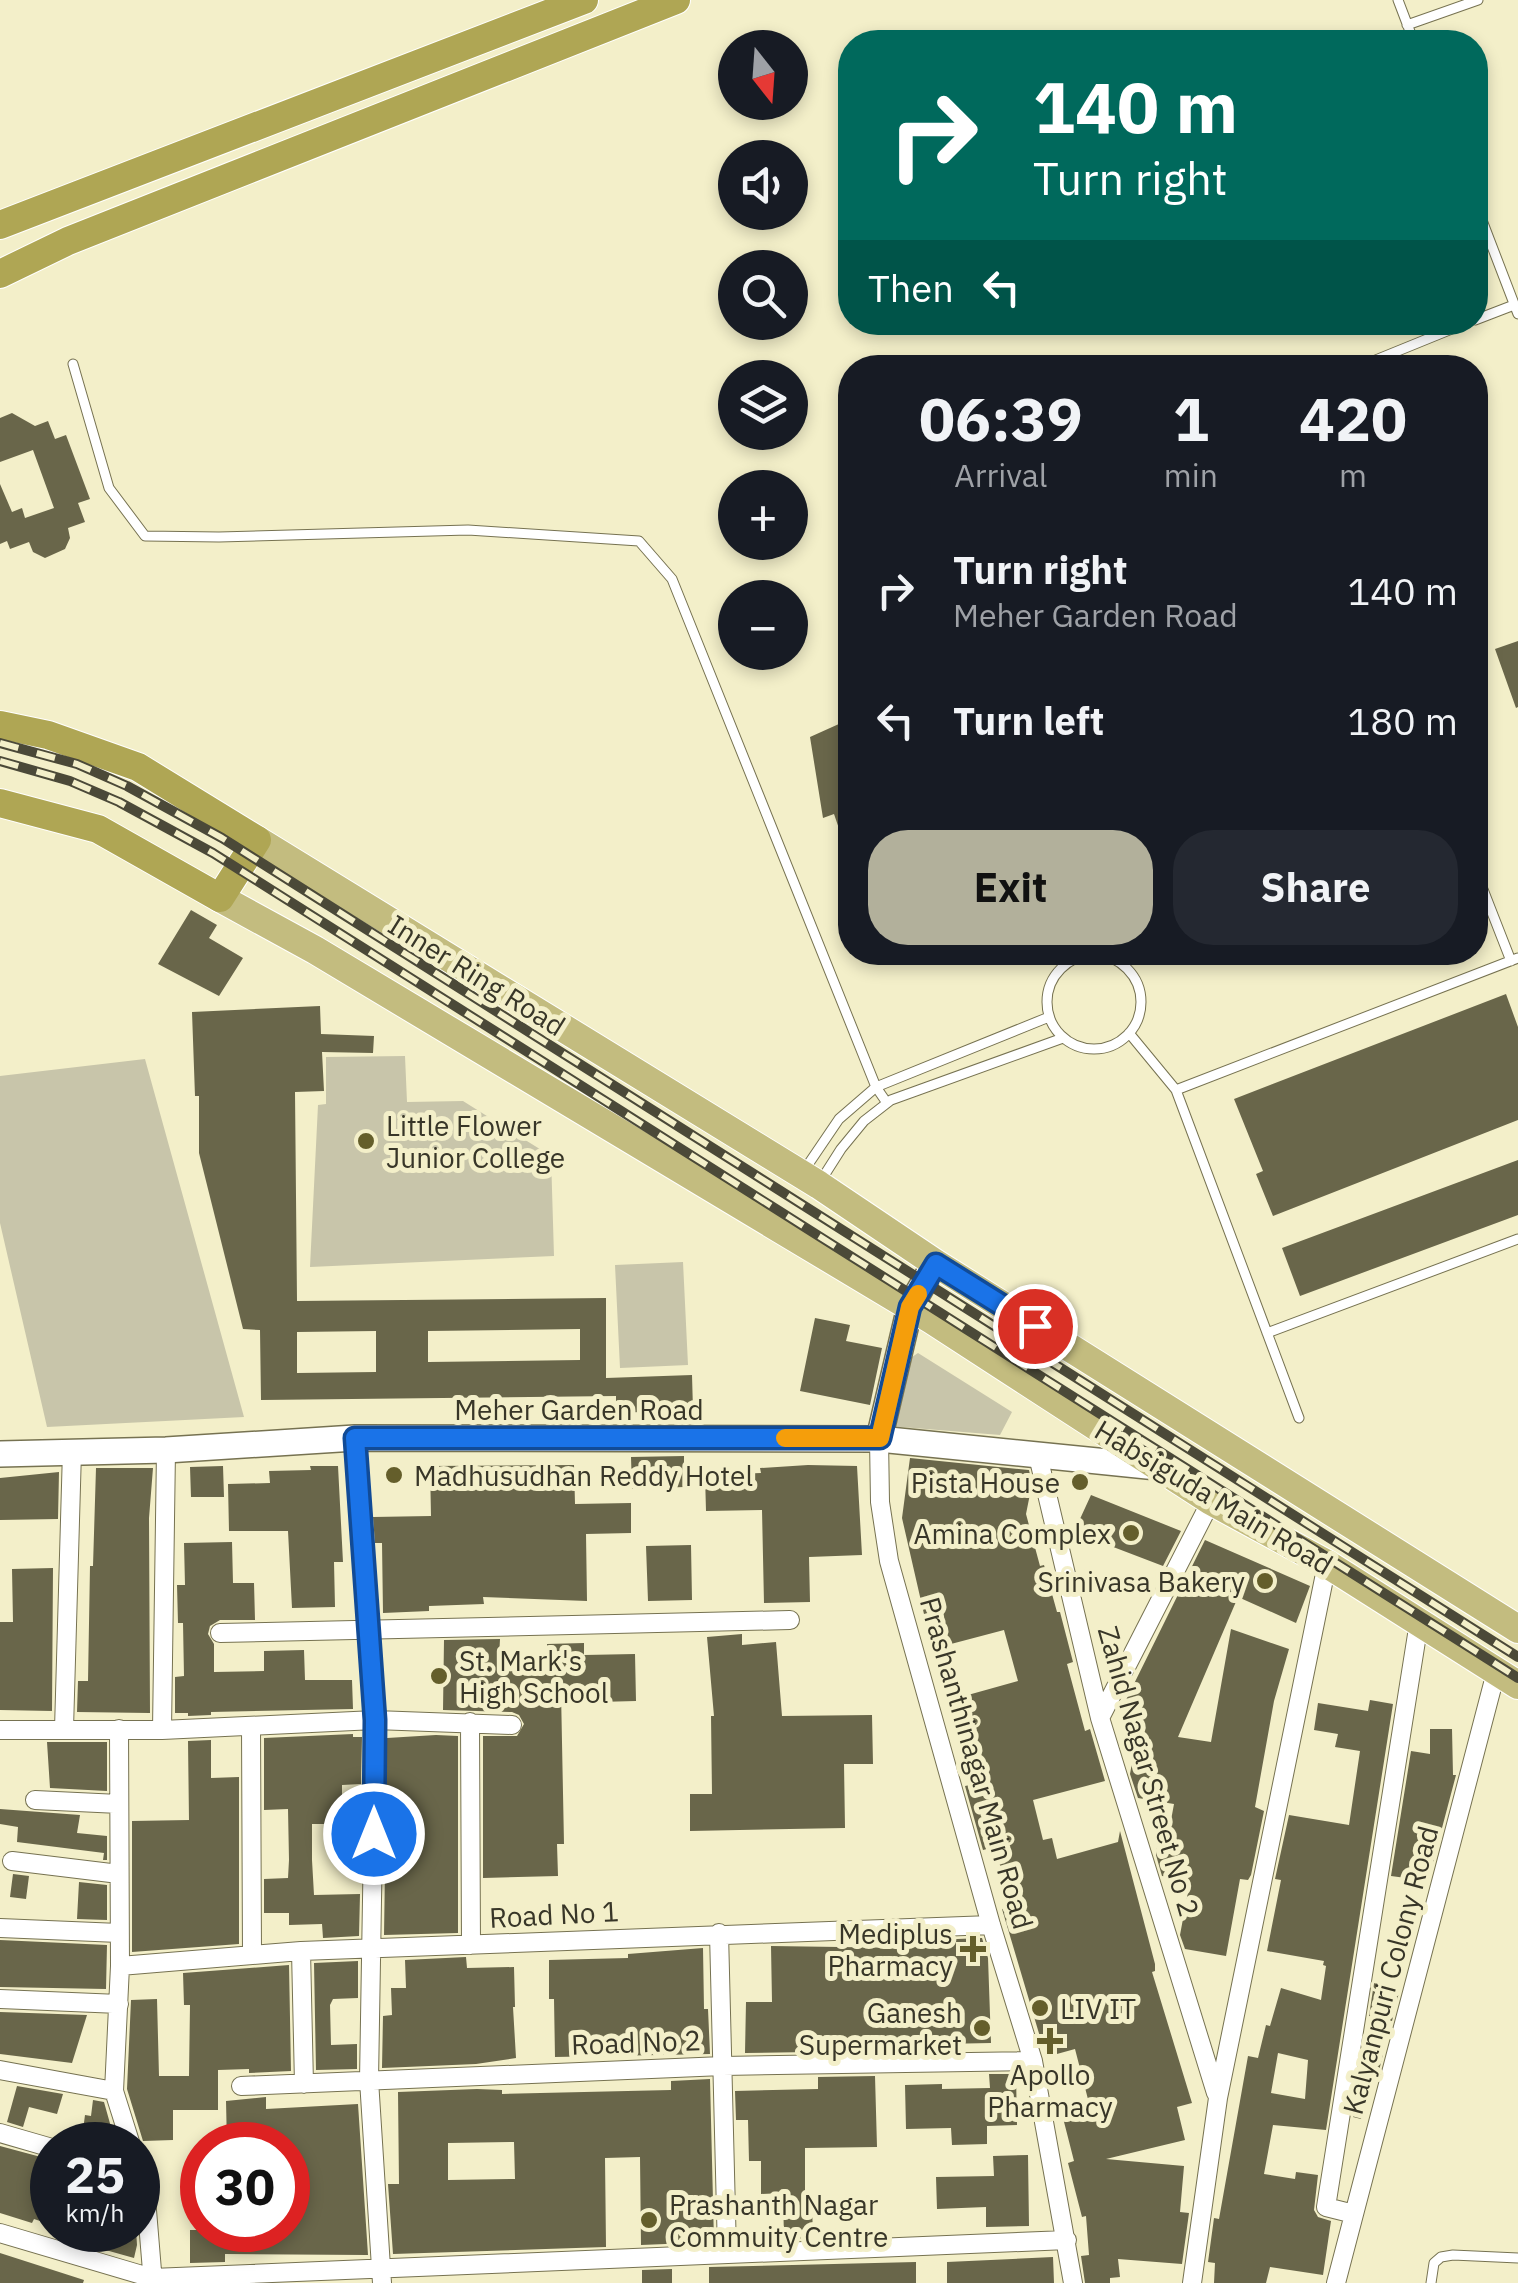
<!DOCTYPE html>
<meta charset="utf-8">
<style>
body{margin:0;font-family:"IBM Plex Sans",sans-serif;background:#242831;color:#f1f3f6;height:100vh;display:flex;flex-direction:column;font-size:38px;white-space:nowrap}
*{box-sizing:border-box;margin:0}
p{font-size:32px;color:#9ea1a6}
.icon{flex:none;width:55px;height:55px;fill:none;stroke:currentColor;stroke-width:2;stroke-linecap:round;stroke-linejoin:round}
.map{position:relative;flex:1;overflow:hidden}
.details{position:absolute;left:838px;top:355px;width:650px;height:610px;display:flex;flex-direction:column;background:#171b24;border-radius:40px;box-shadow:0 5px 15px #0003}
.details>*{flex:none}
.hud{position:absolute;left:838px;top:30px;width:650px;height:305px;border-radius:40px;box-shadow:0 5px 15px #0003;background:#00695c;color:#fff;overflow:hidden}
.needle{width:65px;rotate:163deg}
.tools{position:absolute;left:718px;top:30px;display:grid;gap:20px}
.tools a{display:grid;place-items:center;width:90px;height:90px;border-radius:50%;background:#171b24;box-shadow:0 5px 15px #0003;font-size:50px}
.speed{position:absolute;left:30px;top:2122px;display:flex;gap:20px;font-size:50px;font-weight:700;text-align:center}
.speed>*{display:grid;place-content:center;width:130px;height:130px;border-radius:50%;background:#171b24;box-shadow:0 5px 15px #0003;line-height:1}
.speed small{font-size:25px;font-weight:400}
.speed .limit{border:15px solid #d22;background:#fff;color:#111}
.pin{position:absolute;display:grid;place-items:center;width:85px;height:85px;color:#fff;margin:-42px;border:5px solid #fff;border-radius:50%;box-shadow:0 2px 10px #0007}
.me{position:absolute;width:110px;margin:-55px;rotate:0deg;stroke-linejoin:round;filter:drop-shadow(0 0 8px #0008)}
.turn{display:flex;align-items:center;gap:35px;height:210px;padding:0 30px;font-size:45px}
.turn .icon{width:130px;height:130px;stroke-width:2.5}
.turn b{display:block;font-size:70px;line-height:85px}
.then{display:flex;align-items:center;height:95px;padding:0 30px;background:#0003;gap:20px;font-size:38px}
.eta{display:flex;justify-content:space-evenly;align-items:center;height:170px;text-align:center}
.eta b{font-size:60px;font-weight:800;line-height:70px}
.primary-button{display:flex;gap:20px;margin-top:auto;padding:20px 30px}
.primary-button a{flex:1;height:115px;border-radius:40px;background:#b2b09b;color:#111;font-size:40px;font-weight:800;line-height:115px;text-align:center}
.primary-button a+a{background:#242831;color:#f1f3f6}
ul{padding:0;list-style:none}
li{display:flex;align-items:center;gap:30px;height:130px;padding:0 30px}
li div{flex:1}
li b{display:block;font-size:38px}
li em{font-style:normal}
.map>svg:first-child{display:block}
.green{fill:#c8c5aa}
.building{fill:#69664a;fill-rule:evenodd}
.lines{fill:none;stroke-linecap:round;stroke-linejoin:round}
.service-casing{stroke:#767251;stroke-width:11}
.minor-casing{stroke:#767251;stroke-width:20}
.secondary-casing{stroke:#767251;stroke-width:28}
.primary-casing{stroke:#fff;stroke-width:30}
.trunk-casing{stroke:#fff;stroke-width:30}
.service{stroke:#fff;stroke-width:9}
.minor{stroke:#fff;stroke-width:18}
.secondary{stroke:#fff;stroke-width:25}
.primary{stroke:#c3bc7f;stroke-width:28}
.trunk{stroke:#afa654;stroke-width:28}
.rail-casing{stroke:#4b4938;stroke-width:10}
.rail{stroke:#f3efc9;stroke-width:6;stroke-dasharray:19;stroke-linecap:butt}
.route-casing{stroke:#114b97;stroke-width:25}
.route{stroke:#1a73e8;stroke-width:18}
.slow{stroke:#f59e0b;stroke-width:18}
.poi-dot{fill:#645e2b;stroke:#f3efc9;stroke-width:4}
.labels{text-anchor:middle;dominant-baseline:central;stroke-width:10;stroke-linejoin:round;paint-order:stroke}
.street-label{font-size:28px;fill:#383628;stroke:#f3efc9}
.poi-label{font-size:28px;fill:#383628;stroke:#f3efc9;text-anchor:start}
</style>
<div class="map">
<svg width="1518" height="2283" viewBox="0 0 1518 2283">
<rect width="100%" height="100%" fill="#f3efc9"/>
<path class="green" d="M405,1056L407,1102L463,1101L551,1156L554,1256L310,1267L318,1105L326,1104V1057Z
M145,1059L244,1417L47,1427L0,1223V1076Z
M683,1262L688,1365L620,1368L615,1265Z
M918,1353L1012,1412L1000,1435L889,1426L909,1359Z"/>
<path class="building" d="M12,413L35,426L48,421L55,439L66,435L90,499L78,503L85,522L68,528L70,538L65,549L45,558L33,552L29,542L10,549L7,541L0,544V484L12,512L22,508L25,518L54,508L33,450L0,462V418Z
M1518,641V707L1516,708L1495,649Z
M850,719V852H847L834,814L823,818L810,737Z
M191,910L217,925L209,938L243,958L219,996L158,964Z
M1506,994L1518,1027V1120L1273,1216L1256,1174L1263,1171L1234,1099Z
M320,1006L321,1034L374,1036L373,1053L322,1052L324,1091L295,1092L297,1301L606,1298V1378L692,1375L693,1410L616,1413V1396L261,1400L260,1330L243,1329L199,1153V1096H195L192,1012ZM580,1329V1360L428,1362V1331ZM376,1331V1372L297,1373V1332Z
M1518,1160V1215L1300,1296L1282,1248Z
M815,1318L850,1325L846,1341L882,1348L870,1405L800,1391Z
M684,1456V1487L632,1489L631,1457Z
M910,1458L1029,1470L1032,1484L1026,1514L1040,1566L1044,1565L1057,1612H1060L1073,1662L1067,1664L1085,1731L1090,1729L1105,1781L1033,1800L1043,1840L1052,1838L1057,1859L1118,1842L1120,1831L1155,1964V1971L1152,1972L1192,2103L1177,2107L1185,2140L1106,2159L1184,2166L1180,2212L1189,2213L1182,2264L1118,2259L1120,2277L1110,2278V2283H1085L1081,2256L1089,2255L1086,2216L1082,2217L1068,2163L1074,2161L1062,2114L1090,2107L1075,2049L1046,2057L1002,1909L1011,1906L995,1847L983,1850L965,1786L970,1785L950,1700L1018,1681L1004,1630L932,1649L902,1518Z
M574,1465L575,1504L631,1503V1533L586,1534L587,1601L483,1597L484,1604L429,1606V1611L383,1613L382,1543H375L373,1517L431,1516L430,1466Z
M808,1465L857,1466L862,1555L809,1557L810,1602L764,1603L762,1510L706,1511L705,1475L761,1473L760,1468Z
M223,1466L224,1497H191L190,1467Z
M310,1466H338L343,1562H334L335,1607L292,1608L288,1531H229L228,1484L270,1483L269,1471L311,1470Z
M96,1468H153L149,1518L150,1713L77,1712L78,1681H88L90,1566H93Z
M59,1472L58,1519L0,1520V1478Z
M1091,1495L1181,1531L1163,1566L1074,1532Z
M1205,1540L1310,1586L1296,1623L1238,1597L1178,1737L1211,1742L1231,1629L1289,1649L1274,1701L1255,1807L1264,1811L1251,1875L1248,1880L1240,1879L1226,1956L1185,1949L1180,1935L1190,1881L1162,1876L1156,1855L1158,1840L1167,1842L1174,1804L1138,1798L1130,1774L1142,1708L1126,1700Z
M232,1542L233,1583H254L255,1620H220L210,1626L208,1634L214,1644V1672L264,1671V1651L304,1650L305,1680H352L353,1709L211,1712V1715L188,1716V1713H175V1677L184,1676L183,1623H178L177,1585H185L184,1543Z
M691,1545L692,1600L648,1601L646,1546Z
M53,1568L52,1711L0,1710V1622H13L12,1569Z
M742,1634V1645L776,1642L782,1716L872,1715L873,1764H844L845,1828L690,1831V1794H712L711,1716H714L707,1637Z
M500,1639L499,1658H547V1644L584,1643V1655L635,1654L636,1701L598,1702V1690L561,1691L564,1844H557L558,1876L483,1878V1736H517L524,1724L519,1715L512,1712L443,1710L444,1640Z
M1370,1700L1393,1704L1326,2130L1273,2125L1264,2174L1295,2179L1296,2172L1318,2175L1314,2210L1318,2217L1331,2221L1323,2275L1270,2267L1266,2283H1214L1215,2263L1208,2262L1214,2218L1219,2219L1248,2056L1258,2058L1266,2025L1270,2026L1281,1988L1321,2000L1326,1966L1323,1965L1324,1961L1267,1951L1281,1880L1275,1879L1289,1815L1349,1825L1360,1751L1335,1747L1338,1734L1314,1730L1318,1703L1368,1711ZM1278,2053L1308,2060L1305,2099L1271,2093Z
M1430,1729H1452L1453,1775H1456L1428,1881L1391,1876L1411,1751L1430,1754Z
M353,1734V1737H362L361,1784L342,1785V1824H312V1860L314,1895L360,1894L359,1936L323,1938L322,1924L289,1925V1913H264V1879L288,1878L289,1860L288,1809L264,1810V1738Z
M436,1735L458,1736V1933L384,1935L387,1738Z
M211,1740V1778L239,1777V1944L132,1952V1821L189,1820L188,1741Z
M47,1742H107V1791L50,1788Z
M0,1809L80,1815L77,1833L107,1836V1860H103L104,1853L17,1842L18,1827L0,1824Z
M13,1874L29,1876L26,1899L10,1897Z
M79,1882L107,1885V1920L77,1919Z
M982,1938L988,1958L991,2043L941,2044V2040L905,2041V2045L875,2046V2051L745,2053L746,2002H772L771,1946L908,1948V1941Z
M0,1940L107,1945L106,1989L0,1987Z
M703,1948L704,2009H708L710,2054L555,2057L554,1999H549V1960L628,1958V1954Z
M466,1957L467,1968L514,1967L515,2007H513L516,2058L476,2064L382,2068L383,2016L392,2015L391,1988H406L405,1960Z
M358,1961V1998L333,1999L330,2005L331,2045L357,2044V2069L316,2070L314,1963Z
M289,1965L291,2071L249,2073V2069L218,2070V2110H173V2140L143,2141L127,2089L131,2000L157,1999L159,2076H189L190,2005H184L183,1973Z
M1374,1983L1400,1988L1392,2021L1369,2016Z
M0,2012L87,2015L72,2063L0,2054Z
M1364,2050L1383,2054L1379,2071L1374,2070L1361,2119L1353,2117Z
M989,2074H1016L1017,2125L987,2126V2144L952,2145L951,2128L906,2129L905,2085L942,2084V2089L990,2088Z
M875,2076L877,2147L805,2148V2203H812L813,2238L784,2239L783,2193L761,2194V2161H749L748,2120H736L735,2091L818,2089V2077Z
M710,2079L714,2242L641,2245L640,2157L605,2158L606,2247L393,2254L388,2184H399L398,2092L477,2089L502,2090V2094L671,2090V2081ZM514,2142L515,2179L448,2180V2143Z
M17,2086L63,2094L57,2114L29,2107L23,2127L7,2122Z
M266,2097V2109L358,2104L368,2255L225,2254V2262L190,2263V2230H288V2145H227L226,2101Z
M93,2100L104,2102L116,2145H81L85,2115L91,2116Z
M0,2146L52,2160V2225L34,2219L32,2223L0,2213Z
M1028,2155L1029,2226L986,2227V2207L937,2209L936,2177L994,2176L993,2156Z
M66,2230H136L137,2245L134,2258L102,2249L103,2245L66,2233Z
M0,2253L84,2280L83,2283H0Z
M1053,2257L1054,2283H947V2262Z
M916,2262V2283H709V2267Z
M672,2269V2283H642V2270Z"/>
<g class="lines">
<defs>
<path id="service" d="M1398,0L1414,42
M1407,25L1478,0
M1475,202L1518,314
M1475,320L1514,305
M73,364L109,488L145,536L219,537L468,530L639,541L672,579L876,1087L887,1103
M1356,368L1469,322
M1475,869L1511,961
M1047 1002a47 47 0 1 1 94 0a47 47 0 1 1-94 0Z
M1129,1033L1176,1090L1299,1418
M1176,1090L1518,958
M803,1172L839,1119L876,1087L1049,1017
M820,1182L841,1149L864,1121L891,1100L1063,1038
M1267,1333L1518,1239
M1431,2283L1434,2263L1441,2257L1453,2255L1518,2258"/>
<path id="minor" d="M355,1438L375,1720L369,2080L382,2283
M879,1439L880,1502L889,1561L991,1925L1033,2061L1073,2283
M1038,1456L1100,1718L1216,2093
M220,1633L790,1620
M1100,1718L1211,1501
M470,1722L471,1945
M251,1726L252,1954
M64,1729L72,1451
M119,1729L120,1966L114,2091L131,2145
M0,1730H162L375,1720L512,1725
M162,1730L166,1450
M35,1800L119,1804
M12,1861L119,1874
M0,1928L119,1933
M719,1933L727,2252
M301,1951L304,2084
M120,1966L301,1951L991,1925
M0,1999L119,2004
M0,2070L114,2091
M241,2086L723,2066L1033,2061
M0,2133L52,2148
M138,2160L144,2174L153,2283
M1354,2214L1326,2207L1419,1622
M0,2233L152,2278L1067,2240
M1192,2283L1218,2098L1327,1564
M1336,2283L1496,1672"/>
<path id="secondary" d="M879,1439L910,1307L935,1263
M0,1454L166,1450L355,1438L879,1439L1157,1467"/>
<path id="primary" d="M257,840L819,1185L935,1263L1518,1629
M220,898L315,950L932,1320L1211,1501L1327,1564L1518,1685"/>
<path id="trunk" d="M0,225L584,0
M0,274L68,241L676,0
M0,725L48,735L138,767L257,840L220,898L98,829L0,803"/>
</defs>
<use href="#service" class="service-casing"/>
<use href="#minor" class="minor-casing"/>
<use href="#secondary" class="secondary-casing"/>
<use href="#primary" class="primary-casing"/>
<use href="#trunk" class="trunk-casing"/>
<use href="#service" class="service"/>
<use href="#minor" class="minor"/>
<use href="#secondary" class="secondary"/>
<use href="#primary" class="primary"/>
<use href="#trunk" class="trunk"/>
<defs>
<path id="rail" d="M0,743L77,764L127,786L222,838L1518,1657
M0,761L70,781L119,802L213,853L1518,1678"/>
</defs>
<use href="#rail" class="rail-casing"/>
<use href="#rail" class="rail"/>
</g>
<g class="lines">
<defs>
<path id="route" d="M374,1834L375,1720L355,1438H880L910,1307L936,1264L1035,1326"/>
</defs>
<use href="#route" class="route-casing"/>
<use href="#route" class="route"/>
<path class="slow" d="M785,1438H880L910,1307L918,1294"/>
</g>
<g class="poi-dot">
<circle cx="366" cy="1141" r="10"/>
<circle cx="394" cy="1475" r="10"/>
<circle cx="1080" cy="1482" r="10"/>
<circle cx="1131" cy="1533" r="10"/>
<circle cx="1265" cy="1581" r="10"/>
<circle cx="439" cy="1676" r="10"/>
<path d="M968 1934h10v10h10v10h-10v10h-10v-10h-10v-10h10z"/>
<circle cx="1040" cy="2008" r="10"/>
<circle cx="982" cy="2028" r="10"/>
<path d="M1045 2026h10v10h10v10h-10v10h-10v-10h-10v-10h10z"/>
<circle cx="649" cy="2220" r="10"/>
</g>
<g class="labels">
<g class="street-label">
<text transform="translate(477 975) rotate(32)">Inner Ring Road</text>
<text x="579" y="1409">Meher Garden Road</text>
<text transform="translate(1214 1497) rotate(31)">Habsiguda Main Road</text>
<text transform="translate(977 1763) rotate(74)">Prashanthinagar Main Road</text>
<text transform="translate(1149 1771) rotate(74)">Zahid Nagar Street No 2</text>
<text transform="translate(554 1914) rotate(-3)">Road No 1</text>
<text transform="translate(1390 1970) rotate(-75)">Kalyanpuri Colony Road</text>
<text transform="translate(636 2042) rotate(-2)">Road No 2</text>
</g>
<g class="poi-label">
<text x="386" y="1125">Little Flower<tspan x="386" dy="32">Junior College</tspan></text>
<text x="414" y="1475">Madhusudhan Reddy Hotel</text>
<text x="1060" y="1482" text-anchor="end">Pista House</text>
<text x="1111" y="1533" text-anchor="end">Amina Complex</text>
<text x="1245" y="1581" text-anchor="end">Srinivasa Bakery</text>
<text x="459" y="1660">St. Mark's<tspan x="459" dy="32">High School</tspan></text>
<text x="953" y="1933" text-anchor="end">Mediplus<tspan x="953" dy="32">Pharmacy</tspan></text>
<text x="1060" y="2008">LIV IT</text>
<text x="962" y="2012" text-anchor="end">Ganesh<tspan x="962" dy="32">Supermarket</tspan></text>
<text x="1050" y="2074" text-anchor="middle">Apollo<tspan x="1050" dy="32">Pharmacy</tspan></text>
<text x="669" y="2204">Prashanth Nagar<tspan x="669" dy="32">Commuity Centre</tspan></text>
</g>
</g>
</svg>
<div class="tools">
<a><svg class="needle" viewBox="-14 -14 28 28"><path d="M0-13l5 13h-10z" fill="#e53935"/><path d="M0 13l5-13h-10z" fill="#9ea1a6"/></svg></a>
<a><svg class="icon" aria-label="sound" viewBox="0 0 24 24"><path d="M4 9h4l5-4v14l-5-4H4zM17 9q2 3 0 6"/></svg></a>
<a><svg class="icon" aria-label="search" viewBox="0 0 24 24"><circle cx="10" cy="10" r="6"/><path d="M15 15l6 6"/></svg></a>
<a><svg class="icon" aria-label="layers" viewBox="0 0 24 24"><path d="M12 4l9 5-9 5-9-5zM3 14l9 5 9-5"/></svg></a>
<a>+</a>
<a>−</a>
</div>
<div class="speed"><div>25<small>km/h</small></div><div class="limit">30</div></div>
<div class="pin" style="left:1035px;top:1326px;background:#d93025"><svg class="icon" aria-label="arrive" viewBox="0 0 24 24"><path d="M6 21V4h12l-3 4 3 4H6"/></svg></div>
<svg class="me" style="left:374px;top:1834px" viewBox="-20 -20 40 40"><circle r="17" fill="#1a73e8" stroke="#fff" stroke-width="3"/><path d="M0-11L8 9 0 5-8 9z" fill="#fff"/></svg>
<div class="hud">
<div class="turn"><svg class="icon" aria-label="right" viewBox="0 0 24 24"><path d="M7 20v-9h11M14 6l5 5-5 5"/></svg><div><b>140 m</b>Turn right</div></div>
<div class="then">Then<svg class="icon" aria-label="left" viewBox="0 0 24 24"><path d="M17 20v-9H6M10 6l-5 5 5 5"/></svg></div>
</div>
<section class="details">
<div class="eta">
<div><b>06:39</b><p>Arrival</p></div>
<div><b>1</b><p>min</p></div>
<div><b>420</b><p>m</p></div>
</div>
<ul>
<li><svg class="icon" aria-label="right" viewBox="0 0 24 24"><path d="M7 20v-9h11M14 6l5 5-5 5"/></svg><div><b>Turn right</b><p>Meher Garden Road</p></div><em>140 m</em></li>
<li><svg class="icon" aria-label="left" viewBox="0 0 24 24"><path d="M17 20v-9H6M10 6l-5 5 5 5"/></svg><div><b>Turn left</b></div><em>180 m</em></li>
</ul>
<div class="primary-button"><a>Exit</a><a>Share</a></div>
</section>
</div>
